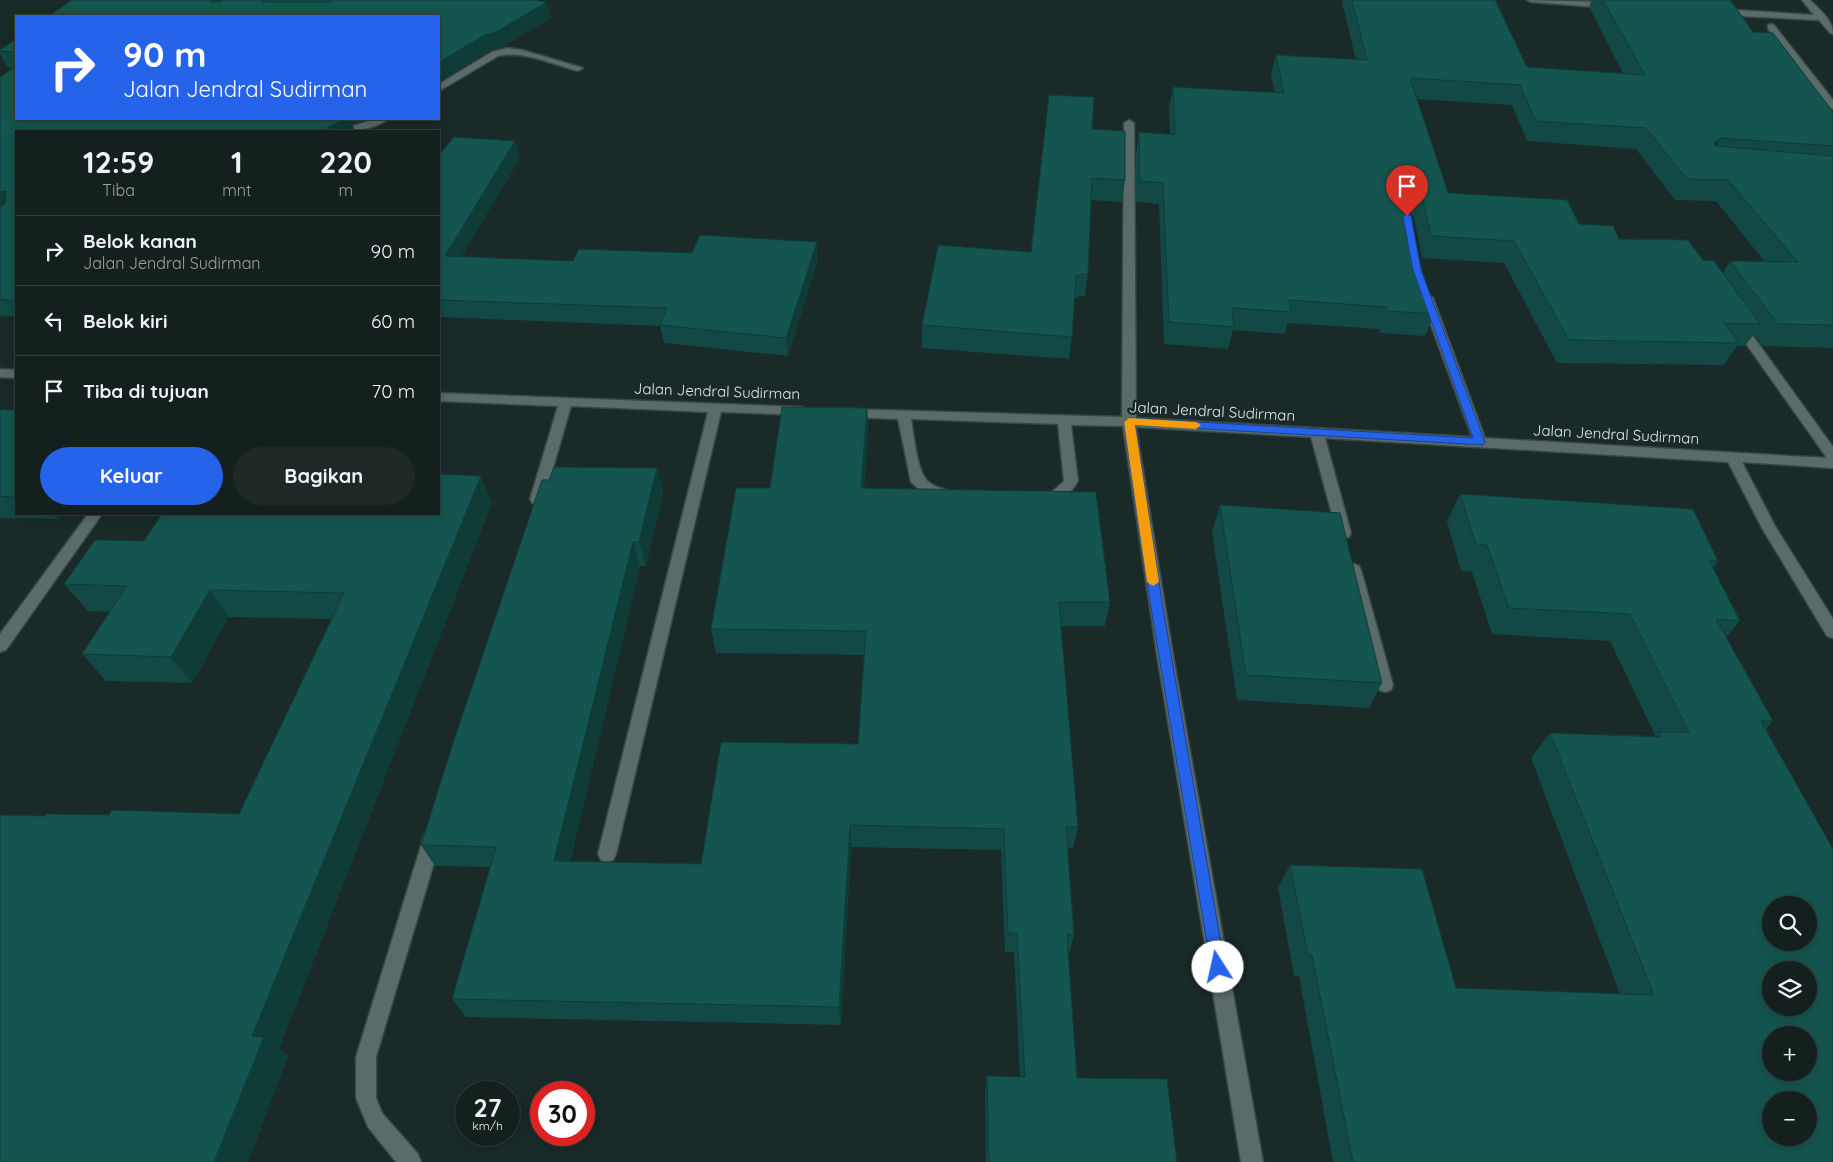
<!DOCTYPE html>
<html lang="id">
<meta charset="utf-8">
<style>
body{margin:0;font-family:Quicksand,sans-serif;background:#1d2827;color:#f1f3f6;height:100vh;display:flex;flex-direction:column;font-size:19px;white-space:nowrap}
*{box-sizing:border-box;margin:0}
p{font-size:16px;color:#9da3a4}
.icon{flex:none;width:28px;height:28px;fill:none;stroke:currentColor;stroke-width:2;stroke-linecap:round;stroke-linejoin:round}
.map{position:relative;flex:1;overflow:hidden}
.drawer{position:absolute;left:15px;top:130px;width:425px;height:385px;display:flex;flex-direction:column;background:#14201e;border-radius:0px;box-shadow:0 2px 12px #0003,0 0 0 1px #333e3c}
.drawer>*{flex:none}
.hud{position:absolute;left:15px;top:15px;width:425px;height:105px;border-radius:0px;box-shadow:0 2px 12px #0003,0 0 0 1px #333e3c;background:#2563eb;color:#fff;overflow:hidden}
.buttons{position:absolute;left:1762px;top:896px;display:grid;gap:10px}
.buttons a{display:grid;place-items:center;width:55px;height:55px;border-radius:50%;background:#14201e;box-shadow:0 2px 12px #0003,0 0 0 1px #333e3c;font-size:25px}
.speed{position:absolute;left:455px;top:1081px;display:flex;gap:10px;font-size:25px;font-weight:700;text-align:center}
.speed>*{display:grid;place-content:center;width:65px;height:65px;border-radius:50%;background:#14201e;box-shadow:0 2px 12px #0003,0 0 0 1px #333e3c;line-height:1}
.speed small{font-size:12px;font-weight:400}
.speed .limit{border:8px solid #d22;background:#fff;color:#111}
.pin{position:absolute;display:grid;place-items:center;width:42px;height:42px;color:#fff;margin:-51px -21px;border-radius:50% 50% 50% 0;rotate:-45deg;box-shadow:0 0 5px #0007}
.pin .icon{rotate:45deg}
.me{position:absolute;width:55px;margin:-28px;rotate:350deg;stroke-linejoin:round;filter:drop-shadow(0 0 4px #0008)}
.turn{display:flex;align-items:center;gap:18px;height:105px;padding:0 25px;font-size:22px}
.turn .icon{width:65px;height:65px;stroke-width:2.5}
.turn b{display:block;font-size:35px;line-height:42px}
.eta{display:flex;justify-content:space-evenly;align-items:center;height:85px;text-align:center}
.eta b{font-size:30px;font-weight:700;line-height:35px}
.action{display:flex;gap:10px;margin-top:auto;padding:10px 25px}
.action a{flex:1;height:58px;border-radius:30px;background:#2563eb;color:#fff;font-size:20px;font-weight:700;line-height:58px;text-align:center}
.action a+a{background:#1d2827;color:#f1f3f6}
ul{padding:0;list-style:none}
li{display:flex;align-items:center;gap:15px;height:70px;padding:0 25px;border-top:1px solid #333e3c}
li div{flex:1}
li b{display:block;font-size:19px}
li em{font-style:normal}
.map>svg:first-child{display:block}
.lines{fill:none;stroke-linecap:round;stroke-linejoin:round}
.minor-casing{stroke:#384644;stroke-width:3}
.minor{fill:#5a6b69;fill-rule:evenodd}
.wall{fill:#124944;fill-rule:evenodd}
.shaded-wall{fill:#0f3c37}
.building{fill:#15554f;stroke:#0f3c37;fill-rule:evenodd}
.route{fill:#2563eb;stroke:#184099}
.slow{fill:#f59e0b}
.labels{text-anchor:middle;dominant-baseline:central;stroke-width:5;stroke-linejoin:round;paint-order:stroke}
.street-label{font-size:15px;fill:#dee8e6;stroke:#1a2a28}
</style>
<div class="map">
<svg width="1833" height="1162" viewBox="0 0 1833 1162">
<rect width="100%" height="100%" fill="#1a2a28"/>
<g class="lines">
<defs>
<path id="minor" d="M1527,0L1609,2L1613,5L1609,8L1531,2Z
M1802,0H1810C1820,10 1833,20 1833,34L1830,33L1819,20L1719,15L1715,12L1719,9L1814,15Z
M1771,24L1774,25L1833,100V109L1830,108L1768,29V25Z
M507,48L522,50L583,68L578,71C553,65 523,50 498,56L439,91V84L492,52Z
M374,119H388C378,128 340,137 329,128L334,125L353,126Z
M1129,120L1134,123L1136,418L1472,437L1421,298L1427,294L1433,298L1485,438L1827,458L1732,324L1738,320L1742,321L1833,447V468L1742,462L1775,526L1833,619V638L1827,636L1762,528L1728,462L1325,438L1351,533L1349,537L1344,538L1339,537L1337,533L1311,437L1136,427L1173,655L1263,1162H1241L1157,655L1123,426L1071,425L1078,481C1070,495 1057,505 1040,501L1038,497L1040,493L1052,492L1064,481L1058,424L911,419C914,435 917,475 930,483C937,489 949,488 954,496L952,499L947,501L921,491L911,482L898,419L847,417L840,413L847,409L1122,417L1124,123Z
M0,369L16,370V378L0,377Z
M439,393L802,407L809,411L802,415L721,412L616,854L613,860L607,862L601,860L598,854L708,412L571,406L544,499L542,503H532L530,499L558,406L439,401Z
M88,514H102L6,650L0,652V634Z
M1354,564L1359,566L1361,570L1393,685L1391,690L1385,692L1379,690L1377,685L1347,570L1349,566Z
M433,828L439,830L442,836L376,1057V1098L382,1113L418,1154L421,1162H396L368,1127L356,1098V1057L424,836L427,830Z"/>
</defs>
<use href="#minor" class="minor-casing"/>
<use href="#minor" class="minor"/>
</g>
<path class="wall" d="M72,0H534L551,18L500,48L491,50L439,82V16Z
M1343,0H1495L1527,67L1623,73L1589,7L1592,0H1730L1753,32L1833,112V348L1763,346L1754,334L1745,346H1737L1724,365L1557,363L1504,263L1422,258L1414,217L1411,215L1415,236L1413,240L1435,314L1425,336L1380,333L1379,329L1288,323L1285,334L1233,330L1228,349L1164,344L1159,204L1136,202V153L1139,132L1170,134L1169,108L1173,87L1275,93L1271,75L1276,55L1356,60L1342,2ZM1417,99L1512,105L1527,141L1636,149L1675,200L1716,201L1765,262L1730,261L1723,273L1703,260L1619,239L1579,224L1448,193Z
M16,39V119H368L367,121L352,124L16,131V317L0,316V77L13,68H8L0,54V50Z
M1092,129L1125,180L1122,202L1091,200L1088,274L1085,296H1078V298L1074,297L1072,337L1069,359L922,348V325L1031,252Z
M515,141L520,158L461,257L573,261L818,259L788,356L664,343L660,326L439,317V155Z
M867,408L868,433L864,488L1110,602L1105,626H1061L1078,827L1073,848H1067L1074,935L1069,954H1068L1077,1078L1177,1162H986L985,1092L987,1076L1020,1077L1014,952H1005L1001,850L851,847L841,1025L466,1017L452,999L490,867L435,866L421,845L549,480L657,468L663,492L646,566H640L570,862L701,864L858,744L864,655L716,653L711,629Z
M0,410H16V514H62L58,519L0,518Z
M1460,494L1718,561L1713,568L1740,621L1726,637L1773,721L1766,729L1833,1162H1333L1299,976H1294L1278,888L1290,865L1456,988L1620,994L1531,758L1550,733L1654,736L1655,735L1610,641L1492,634L1472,572L1461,571L1447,521Z
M492,503L279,1049L288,1056L248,1162L45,816L239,814L332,619L229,617L192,683L106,681L82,654L110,612L88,611L64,584L144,541Z
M1220,505L1382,683L1369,708L1237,700L1212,532Z"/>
<path class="shaded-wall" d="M210,0H231L217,15L210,2Z
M262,0H269L274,11L262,2Z
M547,2L551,18L500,48L491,50L439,82V62L487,34Z
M344,119H368L367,121L352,124L355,131H328L327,128Z
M1721,138L1709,159L1714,142Z
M515,141L520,158L451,274L445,256Z
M6,191L16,207L0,220V192Z
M1416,191L1408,212V196Z
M817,242L818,259L788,356L786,338Z
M867,408L868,433L862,513L861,488Z
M657,468L663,492L646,566L639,542Z
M481,476L492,503L279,1049L288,1056L248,1162H214L252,1036Z
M53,514H62L58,519Z
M633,542L640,566L565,882L554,861Z
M210,590L229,617L192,683L171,657Z
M850,825L851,847L841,1025L839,1007Z"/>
<path class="building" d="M72,0H210V2H221L223,0H262V2H331L333,0H534L547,2L496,32L487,34L439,62V16H49Z
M1352,0H1495L1527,67L1645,75L1603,0H1730L1753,32L1773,33L1833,112V146L1721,138L1714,142L1715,146L1833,156V325L1778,324L1730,261L1798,262L1728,180L1687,179L1646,128L1536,121L1520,85L1410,78L1448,193L1567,200L1579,224L1613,226L1619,239L1688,240L1703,260L1714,261L1760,324L1724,323L1739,343L1569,340L1514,241L1431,236L1422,195L1416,191L1408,196L1415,236L1412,235L1435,314L1388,311L1387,307L1289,300L1291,312L1232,308L1234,327L1169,322L1163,183L1140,181L1139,132L1175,135L1173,87L1284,93L1276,55L1367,60Z
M16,39V52L0,51V50Z
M16,66V119H344L327,128L340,129L339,131H16V301L0,299V208L6,203V191L0,192V77Z
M1049,95L1094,97L1092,129L1125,131V180L1092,178L1088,274H1081V275H1076L1072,337L922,325L938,245L1031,252Z
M454,137L515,141L445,256L573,261L579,249L692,253L700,235L817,242L786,338L660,325L667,308L439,300V155Z
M782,407L867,408L861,488L1096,492L1110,602H1059L1078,827H1066L1074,935L1067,934L1077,1078L1167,1079L1177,1162H989L987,1076L1025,1077L1017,933H1008L1004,829L850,825L839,1007L452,999L496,847L421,845L454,740L542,480H549L554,467L657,468L639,542H633L554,861L701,864L721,742L858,744L866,631L711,629L736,488H770Z
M0,410H16V497L0,496Z
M439,474L481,476L252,1036L264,1037L214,1162H0V815L45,816L46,814L109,815L112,810L239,814L344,593L210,590L171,657L82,654L127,586L64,584L95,540L144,541L162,514H439Z
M1460,494L1693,509L1718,561L1709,560L1740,621L1716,619L1773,721H1761L1833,849V1162H1353L1312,955H1308L1290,865L1422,869L1456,988L1654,995L1550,733L1661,737L1658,732H1689L1630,614L1509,608L1487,545L1476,544ZM1771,905H1809V942H1771ZM1771,970H1809V1008H1771ZM1771,1035H1809V1072H1771ZM1771,1100H1809V1138H1771Z
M1220,505L1340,513L1382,683L1246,675Z"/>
<path class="route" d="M1407,214L1411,216L1421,270L1485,442L1483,445L1135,425L1163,608L1225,967L1223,972L1218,974L1213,972L1211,967L1151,608L1124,422L1129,418L1473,438L1413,270L1403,216Z"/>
<path class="slow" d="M1129,418L1196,422L1201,425L1196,429L1135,425L1159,582L1153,586L1147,582L1124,422Z"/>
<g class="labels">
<g class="street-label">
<text transform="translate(717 391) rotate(2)">Jalan Jendral Sudirman</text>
<text transform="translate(1212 411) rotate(3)">Jalan Jendral Sudirman</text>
<text transform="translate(1616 434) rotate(3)">Jalan Jendral Sudirman</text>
</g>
</g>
</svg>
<div class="buttons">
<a><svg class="icon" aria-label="search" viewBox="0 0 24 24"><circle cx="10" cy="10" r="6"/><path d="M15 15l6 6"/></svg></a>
<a><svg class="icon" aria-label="layers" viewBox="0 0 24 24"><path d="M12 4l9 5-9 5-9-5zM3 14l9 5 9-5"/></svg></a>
<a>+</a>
<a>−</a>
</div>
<div class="speed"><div>27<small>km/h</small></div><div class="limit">30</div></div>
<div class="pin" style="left:1407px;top:216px;background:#d93025"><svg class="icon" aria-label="arrive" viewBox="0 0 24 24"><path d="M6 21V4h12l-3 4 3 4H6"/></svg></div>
<svg class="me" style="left:1218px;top:967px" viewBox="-20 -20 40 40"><circle r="19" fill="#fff"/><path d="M0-13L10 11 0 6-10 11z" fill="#2563eb"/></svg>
<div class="hud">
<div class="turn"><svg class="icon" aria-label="right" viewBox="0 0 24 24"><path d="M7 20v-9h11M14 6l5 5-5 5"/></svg><div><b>90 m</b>Jalan Jendral Sudirman</div></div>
</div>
<section class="drawer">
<div class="eta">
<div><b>12:59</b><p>Tiba</p></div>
<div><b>1</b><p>mnt</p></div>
<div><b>220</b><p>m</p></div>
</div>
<ul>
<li><svg class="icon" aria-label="right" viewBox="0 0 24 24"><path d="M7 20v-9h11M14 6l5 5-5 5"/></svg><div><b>Belok kanan</b><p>Jalan Jendral Sudirman</p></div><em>90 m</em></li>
<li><svg class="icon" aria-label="left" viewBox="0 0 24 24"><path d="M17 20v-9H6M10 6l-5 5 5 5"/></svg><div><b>Belok kiri</b></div><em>60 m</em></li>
<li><svg class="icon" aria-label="arrive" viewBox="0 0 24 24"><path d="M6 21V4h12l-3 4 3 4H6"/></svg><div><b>Tiba di tujuan</b></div><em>70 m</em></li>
</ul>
<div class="action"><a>Keluar</a><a>Bagikan</a></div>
</section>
</div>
